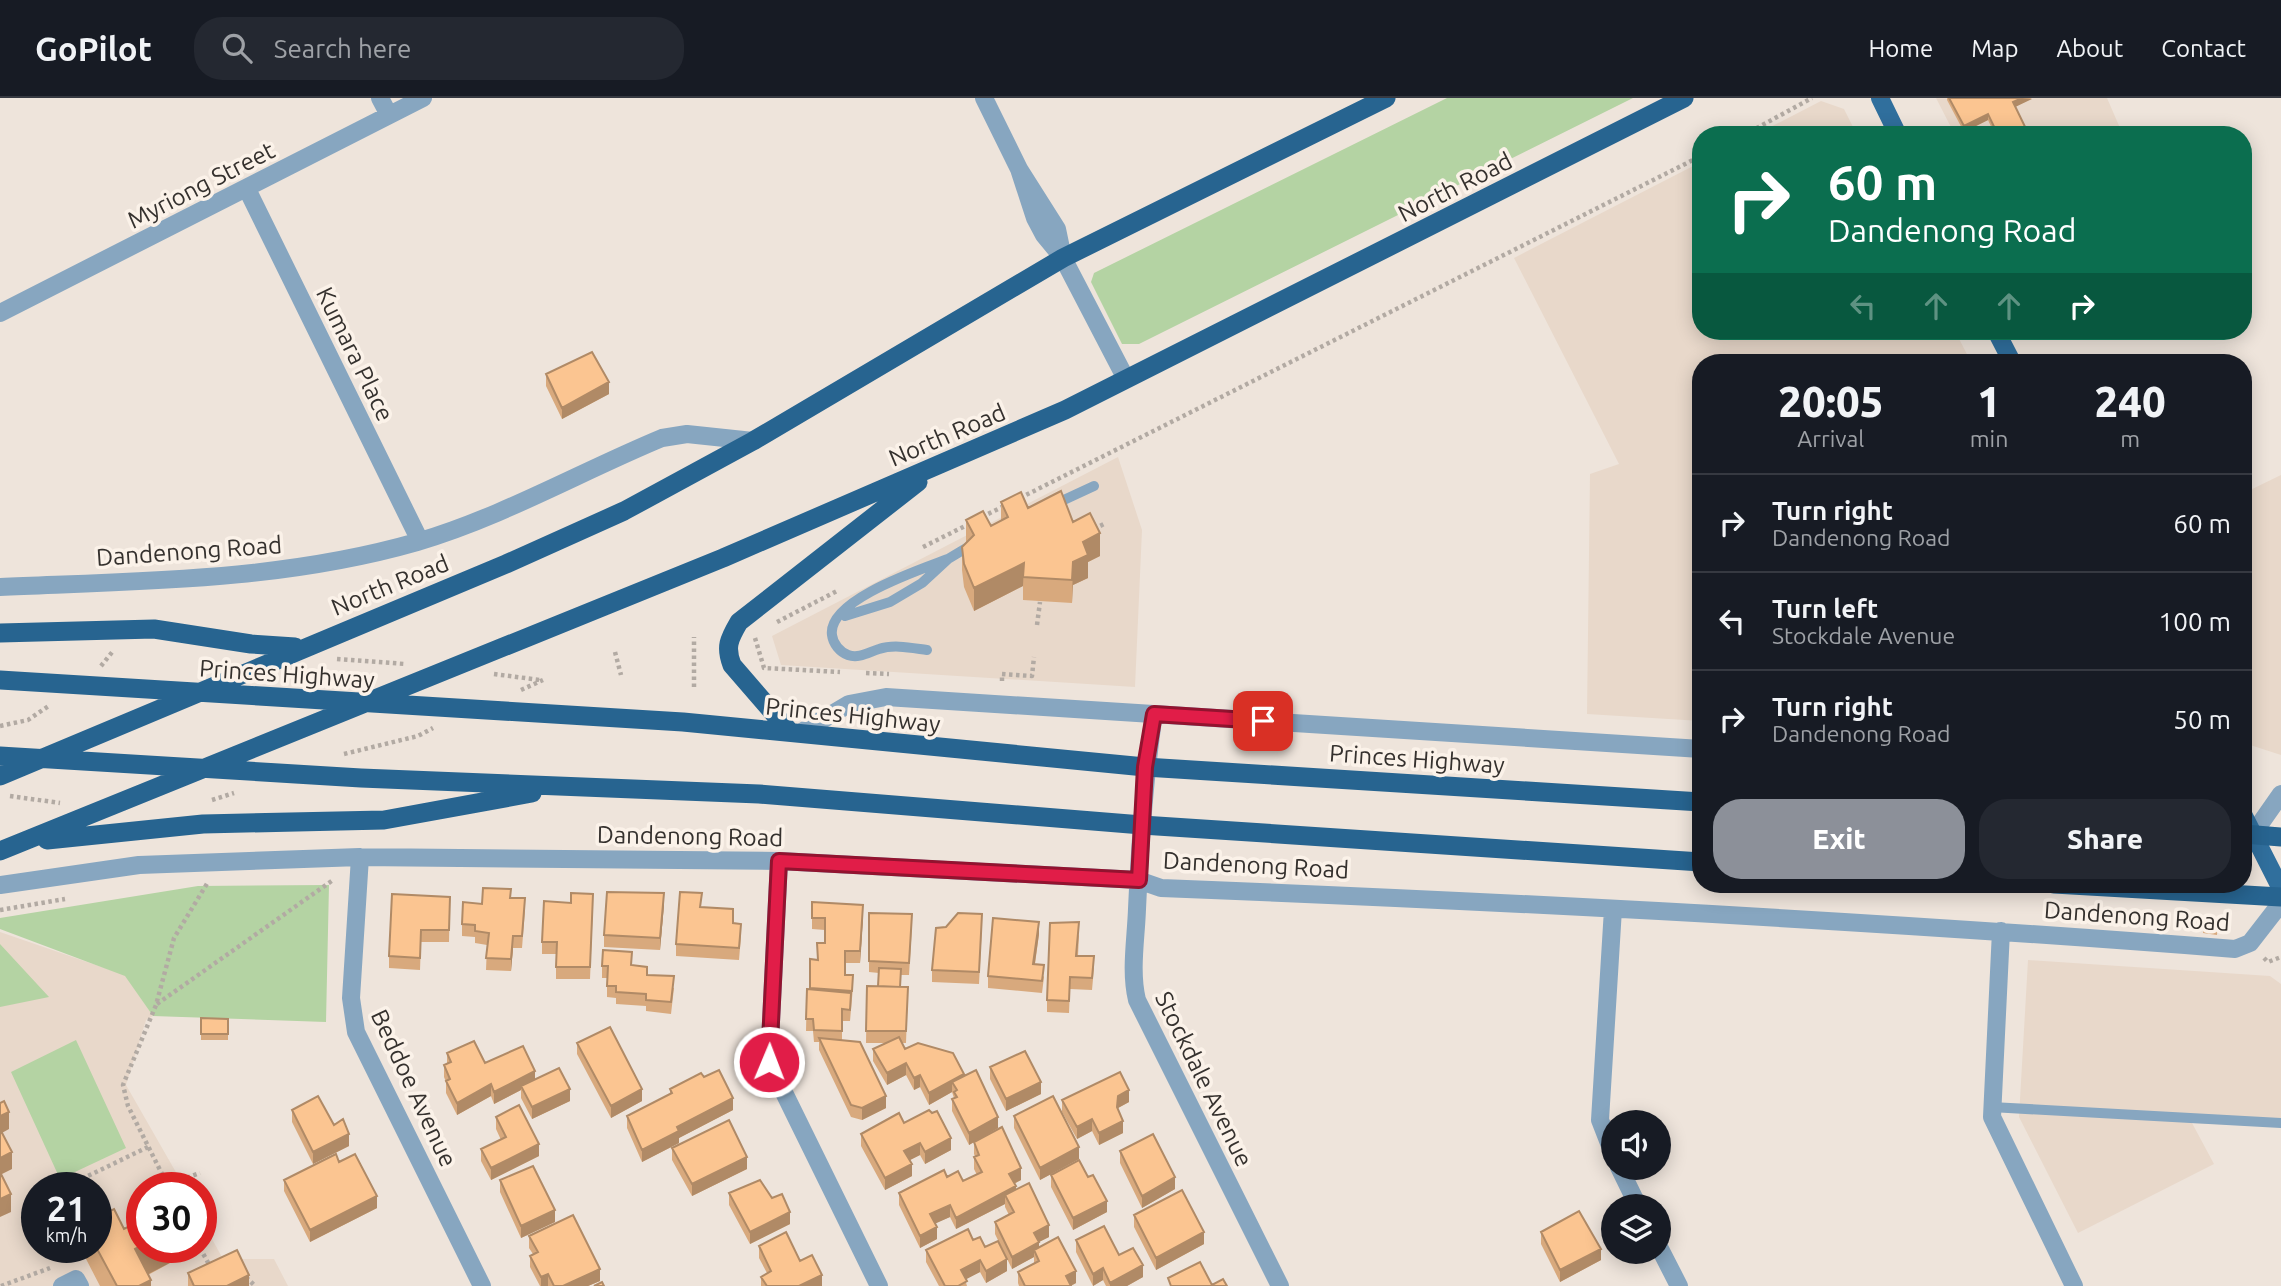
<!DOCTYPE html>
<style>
body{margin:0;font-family:Ubuntu,sans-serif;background:#242831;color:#f1f3f6;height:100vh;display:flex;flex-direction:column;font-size:26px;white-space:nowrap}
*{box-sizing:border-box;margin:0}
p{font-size:23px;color:#9ea1a6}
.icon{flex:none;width:38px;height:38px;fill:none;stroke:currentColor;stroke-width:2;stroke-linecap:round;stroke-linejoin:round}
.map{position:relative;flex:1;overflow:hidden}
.panel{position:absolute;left:1692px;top:256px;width:560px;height:539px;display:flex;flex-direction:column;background:#171b24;border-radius:28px;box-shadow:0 4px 18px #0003}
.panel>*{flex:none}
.hud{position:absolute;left:1692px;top:28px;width:560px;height:214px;border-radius:28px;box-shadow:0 4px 18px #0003;background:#0b6e4f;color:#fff;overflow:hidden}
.buttons{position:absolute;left:1601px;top:1012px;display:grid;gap:14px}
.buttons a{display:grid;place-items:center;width:70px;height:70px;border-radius:50%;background:#171b24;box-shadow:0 4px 18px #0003;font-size:35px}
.speed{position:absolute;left:21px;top:1074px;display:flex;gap:14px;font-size:35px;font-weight:700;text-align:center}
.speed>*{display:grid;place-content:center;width:91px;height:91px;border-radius:50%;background:#171b24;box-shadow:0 4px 18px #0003;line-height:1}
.speed small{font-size:18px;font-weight:400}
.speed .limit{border:10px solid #d22;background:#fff;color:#111}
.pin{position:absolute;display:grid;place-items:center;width:60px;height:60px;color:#fff;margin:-30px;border-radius:14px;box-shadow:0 4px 10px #0006}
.me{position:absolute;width:77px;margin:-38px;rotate:1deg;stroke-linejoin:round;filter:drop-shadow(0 0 5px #0008)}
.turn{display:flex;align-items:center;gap:24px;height:147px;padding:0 21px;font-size:32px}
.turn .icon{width:91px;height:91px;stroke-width:2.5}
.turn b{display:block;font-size:49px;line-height:60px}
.lanes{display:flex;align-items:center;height:66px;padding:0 21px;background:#0003;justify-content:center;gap:35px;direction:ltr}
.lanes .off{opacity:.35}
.eta{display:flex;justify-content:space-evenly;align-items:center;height:119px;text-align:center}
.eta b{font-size:42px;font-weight:800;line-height:49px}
.button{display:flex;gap:14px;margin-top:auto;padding:14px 21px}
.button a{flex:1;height:80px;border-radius:28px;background:#8c9099;color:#fff;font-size:28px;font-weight:800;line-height:80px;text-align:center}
.button a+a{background:#242831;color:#f1f3f6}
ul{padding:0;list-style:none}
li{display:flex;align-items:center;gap:21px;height:98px;padding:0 21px;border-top:2px solid #363941}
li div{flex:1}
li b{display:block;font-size:26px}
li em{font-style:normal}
header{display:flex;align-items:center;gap:42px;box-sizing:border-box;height:98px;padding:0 35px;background:#171b24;border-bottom:2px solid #363941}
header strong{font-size:33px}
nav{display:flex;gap:38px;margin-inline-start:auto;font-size:24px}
.search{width:490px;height:63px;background:#242831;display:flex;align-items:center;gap:18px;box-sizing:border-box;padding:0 24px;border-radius:28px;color:#9ea1a6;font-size:26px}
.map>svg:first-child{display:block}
.built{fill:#e8d8ca;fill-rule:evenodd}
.green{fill:#b4d3a3}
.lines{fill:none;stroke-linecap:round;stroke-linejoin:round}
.path{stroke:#b2aaa3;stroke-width:4.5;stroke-dasharray:3.5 3.5;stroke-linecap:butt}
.service{stroke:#87a6c0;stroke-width:10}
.minor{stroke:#87a6c0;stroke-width:18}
.primary{stroke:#306f9d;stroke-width:18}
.trunk{stroke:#276490;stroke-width:19}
.wall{fill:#d8a97d}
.shaded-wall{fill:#b08a66}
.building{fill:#fbc591;stroke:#b08a66;stroke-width:2}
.route-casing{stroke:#92132f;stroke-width:18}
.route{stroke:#e11d48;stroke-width:12}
.labels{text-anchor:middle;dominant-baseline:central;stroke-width:7;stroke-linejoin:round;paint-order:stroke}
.street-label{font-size:24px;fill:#35312e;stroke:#fbf2e9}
</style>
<header>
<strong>GoPilot</strong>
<div class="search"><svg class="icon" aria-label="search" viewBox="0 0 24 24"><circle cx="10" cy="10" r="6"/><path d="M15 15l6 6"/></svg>Search here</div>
<nav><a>Home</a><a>Map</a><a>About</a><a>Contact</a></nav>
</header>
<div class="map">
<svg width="2281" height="1188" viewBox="0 0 2281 1188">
<rect width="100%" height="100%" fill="#eee4db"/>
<path class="built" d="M1936,0H2107L2123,37H1955Z
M1821,3L1844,11L1857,37H1755Z
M1701,64V233H1955L1971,264H1701V623L1587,616L1590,376L1619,366L1514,160Z
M1118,359L1142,432L1135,589L781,567L772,538Z
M2281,377V657L2244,645V395Z
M0,834L125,877L153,918L146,922L126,987L185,1090H142V1150H201V1121L223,1161H274L288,1188H0ZM37,1090H96V1150H37Z
M2028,862L2270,878L2281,886V1029L2192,1025L2214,1066L2078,1135L2019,1019Z"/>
<path class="green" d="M1447,0H1633L1139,246H1122L1091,184L1094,175Z
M329,787L326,924L153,918L125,878L0,831V820L198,788Z
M0,846L49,899L0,909Z
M76,942L126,1050L60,1081L11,974Z"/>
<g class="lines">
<path class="path" d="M1744,37L1812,0
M1020,400L1701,58
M982,419L1006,407
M1094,431L1106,425
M923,449L971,425
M777,524L837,493
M1037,527L1040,504
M755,540L764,570L840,574
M615,554L621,577
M337,561L405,566
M101,568L113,553
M866,575L889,576
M494,576L540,582
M1002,583V576L1032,578L1034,559
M694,589V539
M521,592L543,582
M0,628L28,622L50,607
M344,656L418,638L433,630
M10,698L60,705
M212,702L234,695
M0,812L65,801
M2264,860L2268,864L2281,859
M157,906L333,782
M167,1087L200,1075
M63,1090L148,1049
M169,1090L128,1008L123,987L156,907L174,840L208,784
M200,1150L211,1170
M246,1179L255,1188
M1,1188L50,1170"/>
<path class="service" d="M1053,407L1094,388
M845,518L890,504L922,485L948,461L968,449
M927,552C912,550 894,546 879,551C869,554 859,561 848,557C840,554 833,546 832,537C827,502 922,471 948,461
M1991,1009L2281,1025"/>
<path class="minor" d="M380,0L389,17
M984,0L1019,71L1057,131L1062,155
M1019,71L1035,120L1044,137L1063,160L1126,281
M247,91L420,443
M0,215L423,0
M0,489C140,483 281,483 417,444C502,419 580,374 662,340L687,336L753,343
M1154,616C1144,681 1140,745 1137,811C1136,841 1130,873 1137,902L1280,1188
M800,635L849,606L886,599L1701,651
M2253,736L2281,696
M360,759L351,900L356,934L482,1188
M779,763L769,964L879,1188
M0,787L139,767L360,759L779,763L1138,782L1161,790C1519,804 1877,823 2235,851L2250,845L2281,805
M1613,811L1600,1022L1614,1058
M2001,833L1992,1019L2074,1188
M1619,1069L1638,1108
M1659,1149L1679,1188
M62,1188L76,1181L80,1188"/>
<path class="primary" d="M1880,0L1898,37
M1996,233L2012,264
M2244,718L2281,791"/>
<path class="trunk" d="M0,535L154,531L251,546L295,549
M0,582L683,624L1145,669L1701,704
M790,634L732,567C725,549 729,541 739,524L918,384
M0,658L361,680L759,696L1142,727L1701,764
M0,678L506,466L624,413L753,343L1063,160L1386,0
M2244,736L2281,739
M47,742L203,726L384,722L532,695
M0,753L723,460L1065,312L1684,0
M2054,786L2281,799"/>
</g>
<path class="wall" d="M1947,0H2032L2015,9L2029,37H1995L1988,22L1964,34L1947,2Z
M546,276L609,296L562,321L546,288Z
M1001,404L1028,410L1073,424L1100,458L1088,464V480L1073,487L1072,505L1023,502V488L974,513L964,489L962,472V449L966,444V422L991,428L1001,423Z
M450,799L449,844H421L420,872L389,870V858Z
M511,800L525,812L522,850H513L511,873L486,872L487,847L475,845V839L462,838V826L482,806Z
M812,804L863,819L860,865H845V877L853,889L850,923H842V943L886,1010L862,1022L851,1019L819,952V944H814L813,933H806L807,891H810V861L817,862L825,845V832L812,831Z
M664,807L660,852L604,849V837Z
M593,808L590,881H556V856H542V844Z
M701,809L733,825L741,838L739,862L676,858V846Z
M869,815L912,828L909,877H901V889H908L906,945H902L905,951L964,978L998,1030L981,1040L1021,1082L1014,1086L1016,1091L1049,1139L1039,1144V1150L1076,1185L1071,1188H1019L1018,1185V1174L1034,1165V1159L1012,1171L995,1136V1124L1009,1117L1005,1109V1106L956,1131L950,1119L935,1125L937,1141L920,1150L899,1107V1095L947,1079L963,1083L977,1077L974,1071V1059L975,1058L974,1056V1044L969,1047L952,1013V1001L954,1000L952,994L929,1007L920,989L914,992L906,977L887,987L873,963V951L887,945H866L867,888H878L879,875L869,874Z
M2204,823L2218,824L2217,837L2203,835Z
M982,828L979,886L932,884V872L946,829Z
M1039,836L1035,866L1044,879L1042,895L988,890V878Z
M1079,836L1078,858L1094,870L1092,892L1070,891L1069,915L1047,914V902Z
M632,867L647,877L674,890L671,916L646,913V908L616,906V900L607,899V880H602V868Z
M201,920L228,921V942H201Z
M577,945L642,1003L611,1020L577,956Z
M447,955L485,965L535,981L570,1003L532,1021L521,1000V992L494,1006L491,998L457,1017L446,995V984L444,979V967L447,966Z
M990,969L1041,996L1006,1013L990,981Z
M704,979L733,1012L679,1040V1045L642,1064L627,1030V1018L670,996V991Z
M1062,1002L1129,1004L1118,1010L1123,1035L1099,1047L1092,1033L1077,1041L1062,1014Z
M292,1012L334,1027L349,1048L313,1066L292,1024Z
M1014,1018L1079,1061L1040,1082L1014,1030Z
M496,1019L539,1058L491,1082L481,1063V1051L501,1042L496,1031Z
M904,1025L951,1052L925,1066L920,1057L910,1062L912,1078L885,1092L861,1048V1036Z
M672,1050L747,1071L692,1098L672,1062Z
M1120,1053L1175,1091L1142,1110L1120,1065Z
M339,1064L377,1110L310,1144L284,1093V1082Z
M1051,1077L1107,1114L1073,1132L1051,1089Z
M500,1082L555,1124L521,1140L500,1094Z
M729,1095L772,1100L790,1126L750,1146L729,1107Z
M1134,1117L1204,1146L1156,1172L1134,1129Z
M124,1131L183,1150V1158L148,1177L151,1188H100L85,1159V1150H96Z
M1541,1134L1601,1162L1560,1184L1541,1146Z
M529,1138L600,1183L588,1188H540L530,1169V1158L533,1156L529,1150Z
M973,1142L985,1149L1007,1173L986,1185L980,1174L965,1181L967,1188H939L926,1164V1152Z
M1076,1142L1119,1157L1143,1179L1127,1188H1106L1103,1182L1093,1188L1076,1154Z
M759,1148L800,1163L822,1188H761V1179L767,1175L759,1160Z
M188,1175L249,1188H188Z"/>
<path class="shaded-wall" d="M2022,0L2032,1L2013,10V4Z
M1988,16V22L1964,34V28Z
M609,284V296L562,321V310Z
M1100,435V458L1088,464V480L1073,487L1072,505L1073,464L1083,444Z
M1024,465L1023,488L974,513V490Z
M664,795V807L660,852V840Z
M863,807V819L860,865V853Z
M1039,824V836L1033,878V866Z
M513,838V850L511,873V861Z
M906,965V977L887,987V975Z
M535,973V985L521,988V992L494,1006V994Z
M964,976V988L952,984V994L929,1007V995Z
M920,977V989L914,992V980Z
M1041,984V996L1006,1013V1001Z
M491,986V998L457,1017V1005Z
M570,991V1003L532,1021V1009Z
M642,991V1003L611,1020V1008Z
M1129,992V1004L1118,1010L1117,1021L1118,998Z
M886,998V1010L862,1022V1010Z
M733,1000V1012L679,1040V1045L642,1064V1052L677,1029Z
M9,1014V1031L0,1036V1018Z
M998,1019V1030L969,1047V1035Z
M1092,1021V1033L1077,1041V1029Z
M1123,1023V1035L1099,1047V1035Z
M349,1036V1048L313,1066V1054Z
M951,1040V1052L925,1066V1054Z
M920,1045V1057L904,1065V1053Z
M539,1046V1058L491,1082V1070Z
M1079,1049V1061L1040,1082V1070Z
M12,1054V1071L0,1077V1060Z
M747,1059V1071L692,1098V1086Z
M912,1066V1078L885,1092V1080Z
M1021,1070V1082L1009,1088V1076Z
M1175,1079V1091L1142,1110V1098Z
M1016,1088V1100L1005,1097V1106L956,1131V1120Z
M11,1096V1114L0,1119V1101Z
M377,1098V1110L310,1144V1132Z
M1107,1103V1114L1073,1132V1120Z
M950,1107V1119L930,1128V1116Z
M555,1112V1124L521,1140V1128Z
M790,1114V1126L750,1146V1134Z
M1049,1127V1139L1039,1144V1156L1034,1152V1159L1012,1171V1159L1034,1135Z
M937,1129V1141L920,1150V1138Z
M1204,1134V1146L1156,1172V1160Z
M142,1147V1150H183V1158L135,1183V1151Z
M1601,1151V1162L1560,1184V1172Z
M1007,1161V1173L986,1185V1173Z
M980,1162V1174L961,1184V1172Z
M1143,1167V1179L1127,1188H1110V1185Z
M1103,1170V1182L1093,1188V1176Z
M600,1171V1183L588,1188H563Z
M1076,1173V1185L1070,1188L1066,1178Z
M548,1176V1188H541V1179Z
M249,1177V1188H227Z
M822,1177V1188H799Z
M151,1182V1188H139Z"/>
<path class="building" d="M1949,0H2022L2013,4L2029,37H1998L1988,16L1964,28Z
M592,254L609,284L562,310L546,276Z
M1061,393L1073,424L1090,415L1100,435L1083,444L1088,457L1073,464L1072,482L1023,479L1024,465L974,490L964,466L962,449L974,437L966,422L983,413L991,428L1008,419L1001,404L1021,394L1028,410Z
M483,790L511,791L510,800H525L522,838H513L511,861L486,860L489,835L475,833V827L462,826L463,804L482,806Z
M607,794L664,795L660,840L604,837Z
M680,794L702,795L700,809L733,811V825L741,826L739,850L676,846Z
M571,795L593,796L590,869H556L557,844H542L544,803L571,805Z
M392,796L450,799L449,832H421L420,860L389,858Z
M812,804L863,807L860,853H845V877H853L852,893L810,890V861L818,862L817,845H825V820H812Z
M869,815L912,816L909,865L869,863Z
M958,815L982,816L979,874L932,872L936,830L946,829Z
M993,820L1039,824L1033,866L1044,867L1042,883L988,878Z
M2204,823L2218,824L2217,831L2203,829Z
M1079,824L1076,858H1094L1092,880L1070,879L1069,903L1047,902L1050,825Z
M603,852L632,854L631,867L647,869V877L674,878L671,904L646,902V896L616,894V888H607L608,868H602Z
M879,870L901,871L900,889L878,888Z
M867,888L908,889L906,933H866Z
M807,891L851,895L850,912L842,911V933L814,932L813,921H806Z
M201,920L228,921V936H201Z
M610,929L642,991L611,1008L577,945Z
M899,939L905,951L918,945L953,955L964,976L929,995L920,977L914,980L906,965L887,975L873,951Z
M819,940L860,944L886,998L862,1010L851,1007Z
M474,943L485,965L523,948L535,973L494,994L491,986L457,1005L446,983L450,981L444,967L451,964L447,955Z
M1025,953L1041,984L1006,1001L990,969Z
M559,970L570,991L532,1009L521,988Z
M719,972L733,1000L677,1029L679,1033L642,1052L627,1018L672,995L670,991L701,975L704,979Z
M976,972L998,1019L969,1035L952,1001L957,999L954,994L957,992L952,984Z
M1120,974L1129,992L1118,998L1117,1009L1123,1023L1099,1035L1092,1021L1077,1029L1062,1002Z
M318,998L334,1027L343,1021L349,1036L313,1054L292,1012Z
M1053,998L1079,1049L1040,1070L1014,1018Z
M4,1003L9,1014L0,1018V1005Z
M519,1007L539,1046L491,1070L481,1051L506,1039L496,1019Z
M929,1012L932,1015L937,1013L951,1040L925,1054L920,1045L904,1053L912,1066L885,1080L861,1036L899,1015L904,1025Z
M729,1022L747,1059L692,1086L672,1050Z
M1002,1029L1021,1070L1009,1076L1016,1088L956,1120L950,1107L930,1116L937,1129L920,1138L899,1095L944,1072L947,1079L958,1073L963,1083L982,1074L974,1059L979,1057L974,1044Z
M0,1031L12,1054L0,1060Z
M1153,1036L1175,1079L1142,1098L1120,1053Z
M336,1056L339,1064L355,1056L377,1098L310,1132L284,1082Z
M1079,1062L1088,1079L1093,1077L1107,1103L1073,1120L1051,1077Z
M533,1068L555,1112L521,1128L500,1082Z
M0,1074L11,1096L0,1101Z
M760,1082L772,1100L782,1096L790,1114L750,1134L729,1095Z
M1029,1085L1049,1127L1034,1135L1039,1144L1012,1159L995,1124L1014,1114L1005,1097Z
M1182,1092L1204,1134L1156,1160L1134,1117Z
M114,1111L124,1131L142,1122V1147L135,1151L151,1182L139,1188H117L96,1149V1120Z
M1579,1113L1601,1151L1560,1172L1541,1134Z
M573,1117L600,1171L563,1188H554L548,1176L541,1179L530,1158L538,1154L529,1138Z
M1104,1128L1119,1157L1133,1150L1143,1167L1110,1185L1103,1170L1093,1176L1076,1142Z
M968,1131L973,1142L980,1139L985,1149L998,1143L1007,1161L986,1173L980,1162L961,1172L967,1183L958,1188H945L926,1152Z
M786,1134L800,1163L812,1157L822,1177L799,1188H767L761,1179L771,1173L759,1148Z
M1058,1139L1076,1173L1066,1178L1071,1188H1025L1018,1174L1039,1163L1034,1152Z
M237,1152L249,1177L227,1188H194L188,1175Z
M1200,1164L1212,1187L1223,1181L1227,1188H1171L1168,1180Z
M602,1184L604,1188H594Z"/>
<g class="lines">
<defs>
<path id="route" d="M769,964L779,763L1139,782L1145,669L1154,616L1263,623"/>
</defs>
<use href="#route" class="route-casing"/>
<use href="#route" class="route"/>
</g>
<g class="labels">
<g class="street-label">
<text transform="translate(201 87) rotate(-27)">Myriong Street</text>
<text transform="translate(1455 89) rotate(-27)">North Road</text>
<text transform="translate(355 256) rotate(64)">Kumara Place</text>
<text transform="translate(947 337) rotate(-23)">North Road</text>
<text transform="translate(189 453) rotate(-4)">Dandenong Road</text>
<text transform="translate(390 487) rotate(-22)">North Road</text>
<text transform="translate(287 576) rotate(4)">Princes Highway</text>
<text transform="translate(853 617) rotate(6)">Princes Highway</text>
<text transform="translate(1417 661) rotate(4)">Princes Highway</text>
<text transform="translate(690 738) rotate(1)">Dandenong Road</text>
<text transform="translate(1256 767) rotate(3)">Dandenong Road</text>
<text transform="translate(2137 818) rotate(4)">Dandenong Road</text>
<text transform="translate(1204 981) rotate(64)">Stockdale Avenue</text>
<text transform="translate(414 990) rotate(65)">Beddoe Avenue</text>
</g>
</g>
</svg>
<div class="buttons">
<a><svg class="icon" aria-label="sound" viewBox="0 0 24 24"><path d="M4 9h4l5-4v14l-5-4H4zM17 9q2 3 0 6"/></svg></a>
<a><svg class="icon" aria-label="layers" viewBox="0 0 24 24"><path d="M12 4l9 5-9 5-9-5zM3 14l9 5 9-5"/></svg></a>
</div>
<div class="speed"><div>21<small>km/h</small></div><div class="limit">30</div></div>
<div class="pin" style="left:1263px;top:623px;background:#d93025"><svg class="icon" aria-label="arrive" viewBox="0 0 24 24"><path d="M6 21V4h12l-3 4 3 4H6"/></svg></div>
<svg class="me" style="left:769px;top:964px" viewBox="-20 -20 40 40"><circle r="17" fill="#e11d48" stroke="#fff" stroke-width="3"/><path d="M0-11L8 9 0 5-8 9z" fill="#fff"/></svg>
<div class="hud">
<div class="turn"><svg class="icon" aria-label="right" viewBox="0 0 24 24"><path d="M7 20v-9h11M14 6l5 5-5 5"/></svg><div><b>60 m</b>Dandenong Road</div></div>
<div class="lanes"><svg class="icon off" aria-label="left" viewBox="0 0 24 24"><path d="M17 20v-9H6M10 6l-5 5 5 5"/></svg><svg class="icon off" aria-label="ahead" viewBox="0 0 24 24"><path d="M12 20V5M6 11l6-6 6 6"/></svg><svg class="icon off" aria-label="ahead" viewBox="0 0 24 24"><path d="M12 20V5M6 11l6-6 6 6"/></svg><svg class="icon" aria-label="right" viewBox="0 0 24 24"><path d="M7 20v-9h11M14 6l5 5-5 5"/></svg></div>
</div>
<section class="panel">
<div class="eta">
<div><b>20:05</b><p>Arrival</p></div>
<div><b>1</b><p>min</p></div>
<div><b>240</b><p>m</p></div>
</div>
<ul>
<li><svg class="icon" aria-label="right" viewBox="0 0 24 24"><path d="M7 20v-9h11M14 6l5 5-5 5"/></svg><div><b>Turn right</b><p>Dandenong Road</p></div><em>60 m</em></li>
<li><svg class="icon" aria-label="left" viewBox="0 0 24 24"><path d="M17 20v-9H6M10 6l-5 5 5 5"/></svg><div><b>Turn left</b><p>Stockdale Avenue</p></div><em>100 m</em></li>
<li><svg class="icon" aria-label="right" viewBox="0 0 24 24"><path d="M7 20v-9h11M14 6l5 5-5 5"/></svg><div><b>Turn right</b><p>Dandenong Road</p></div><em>50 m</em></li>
</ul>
<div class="button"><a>Exit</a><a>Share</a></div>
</section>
</div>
